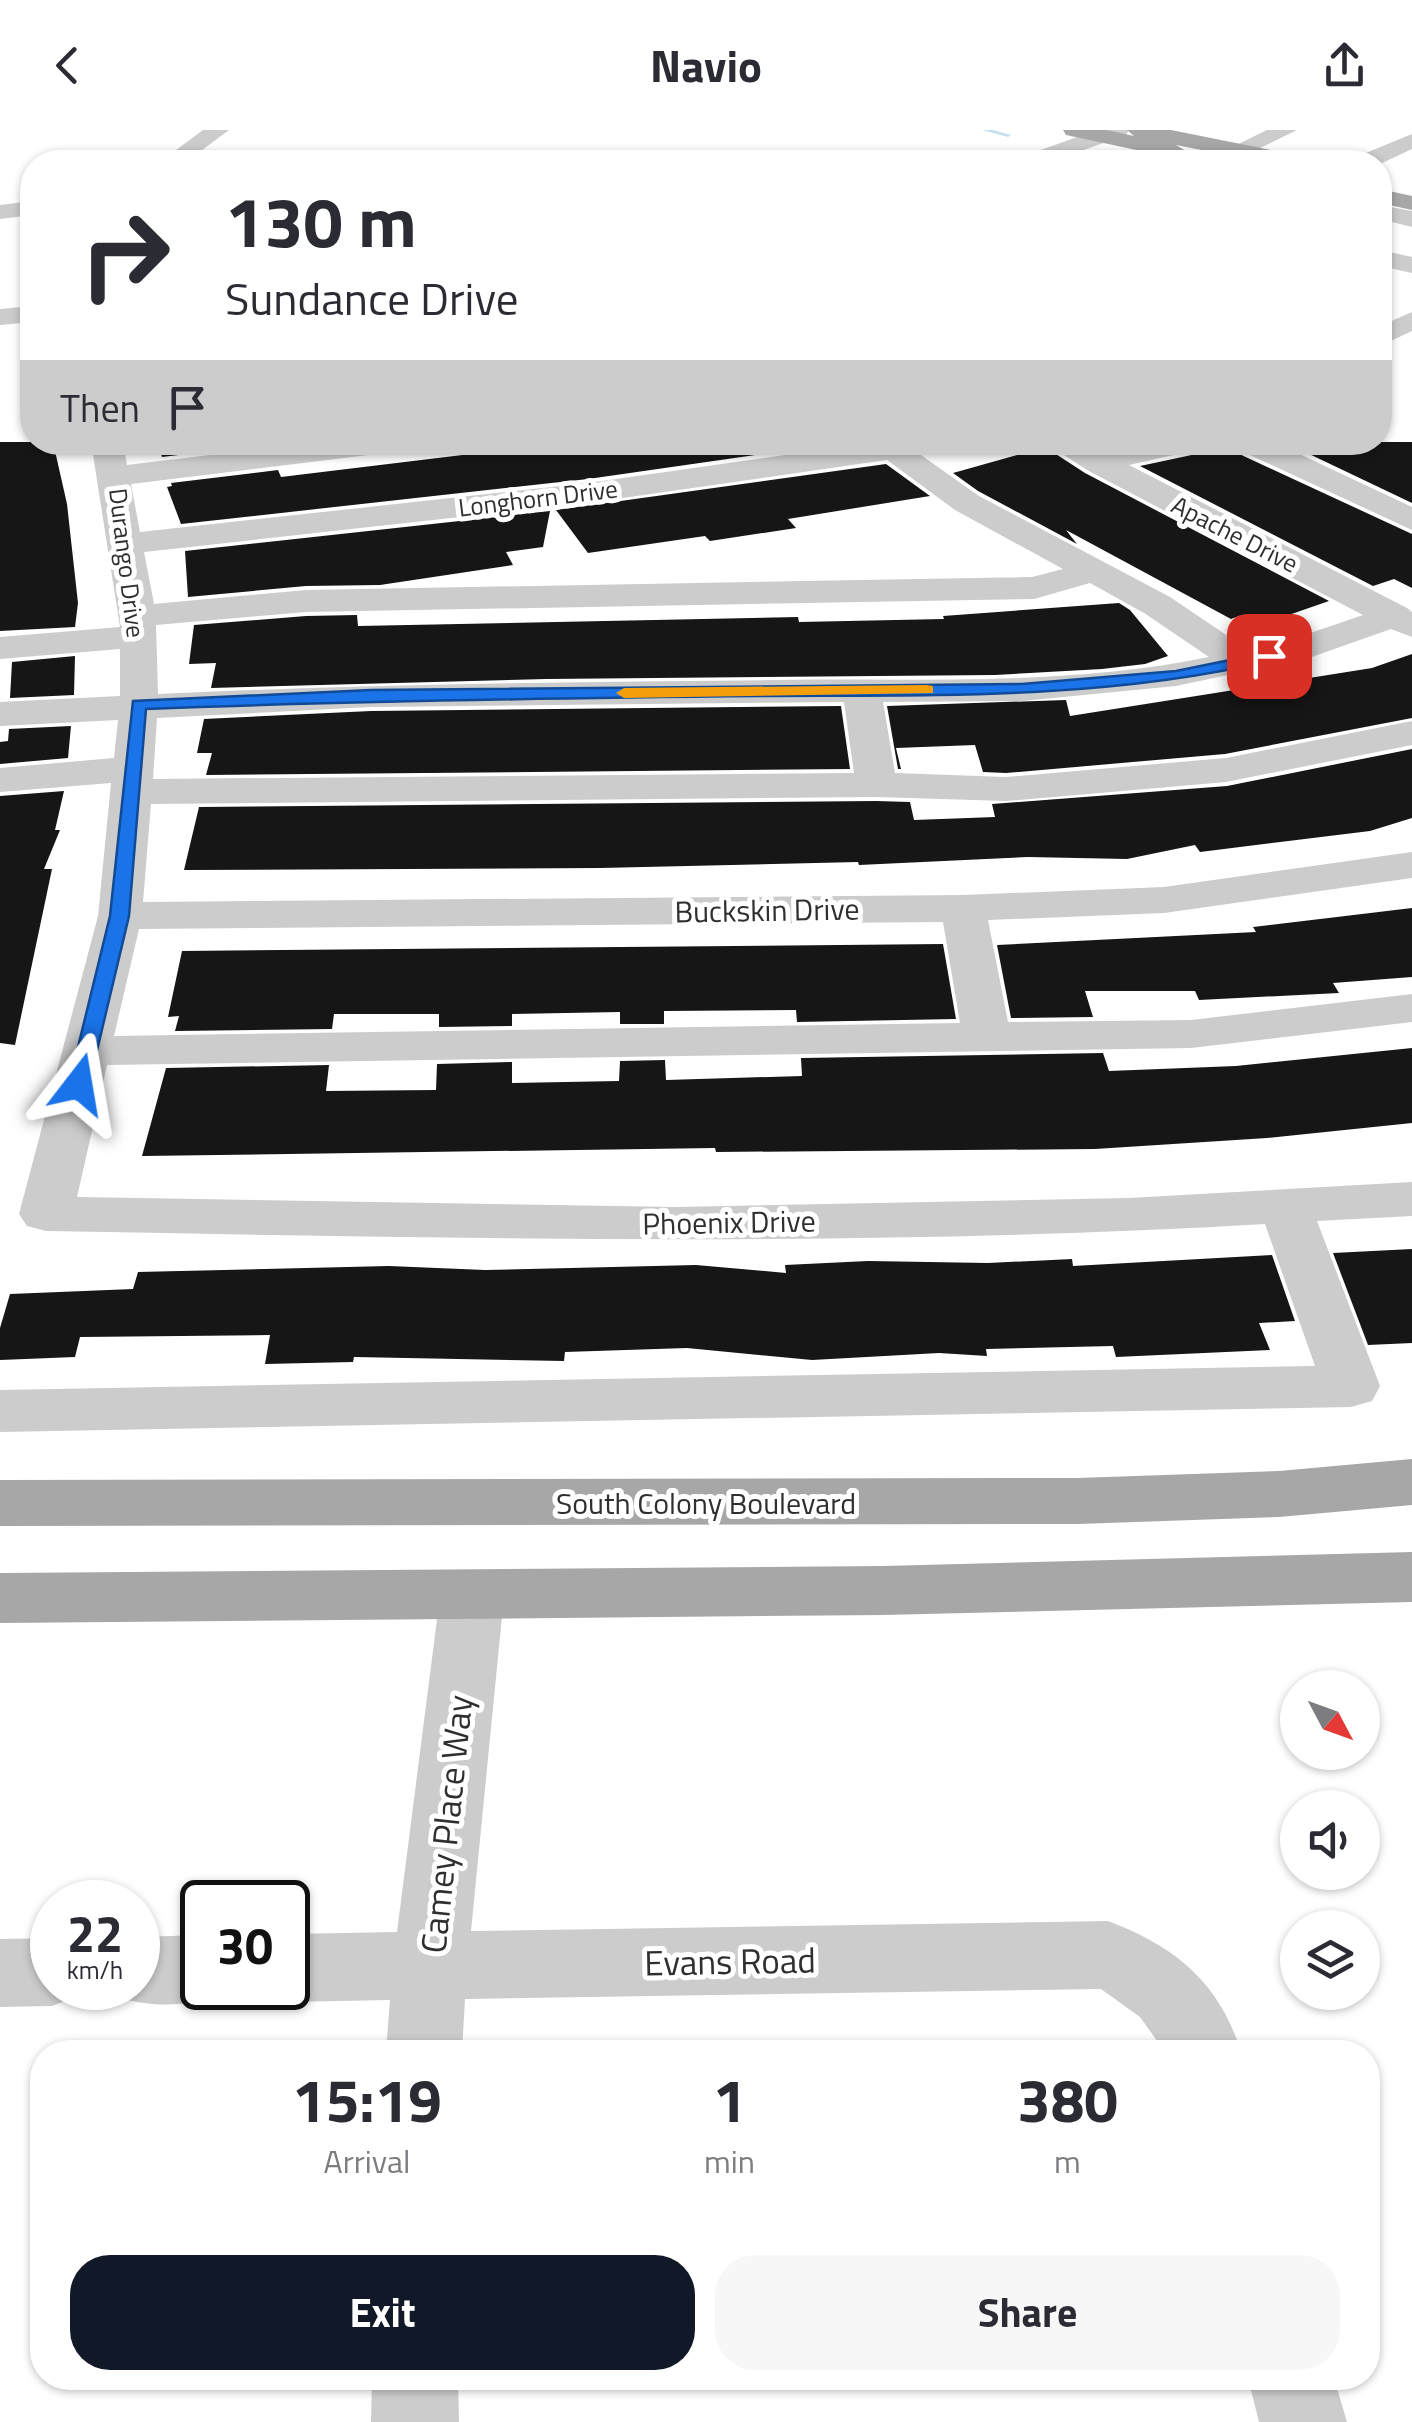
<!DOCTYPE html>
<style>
body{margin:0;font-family:"Titillium Web",sans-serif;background:#f7f7f7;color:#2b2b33;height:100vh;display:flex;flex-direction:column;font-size:38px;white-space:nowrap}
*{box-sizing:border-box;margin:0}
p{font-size:32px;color:#7c7c81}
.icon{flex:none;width:55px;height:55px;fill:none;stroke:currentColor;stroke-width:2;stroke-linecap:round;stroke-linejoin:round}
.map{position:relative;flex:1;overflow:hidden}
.panel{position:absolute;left:30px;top:1910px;width:1350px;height:350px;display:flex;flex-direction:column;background:#fff;border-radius:40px;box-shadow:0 2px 8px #0004}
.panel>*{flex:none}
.banner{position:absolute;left:20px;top:20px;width:1372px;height:305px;border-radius:40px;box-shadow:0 2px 8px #0004;background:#fff;color:#2b2b33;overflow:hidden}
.needle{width:65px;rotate:131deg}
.buttons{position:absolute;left:1280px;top:1540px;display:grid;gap:20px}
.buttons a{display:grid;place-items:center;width:100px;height:100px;border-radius:50%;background:#fff;box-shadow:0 2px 8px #0004;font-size:50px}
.speed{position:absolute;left:30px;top:1750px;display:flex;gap:20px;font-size:50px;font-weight:700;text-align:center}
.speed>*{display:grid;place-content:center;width:130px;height:130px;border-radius:50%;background:#fff;box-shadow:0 2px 8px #0004;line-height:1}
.speed small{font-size:25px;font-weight:400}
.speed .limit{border:5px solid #111;border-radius:15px;background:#fff;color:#111}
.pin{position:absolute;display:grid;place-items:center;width:85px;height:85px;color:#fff;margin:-42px;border-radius:20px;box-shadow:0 5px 15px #0006}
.me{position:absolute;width:110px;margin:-55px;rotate:14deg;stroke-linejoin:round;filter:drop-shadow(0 0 8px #0008)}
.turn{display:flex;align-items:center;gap:35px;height:210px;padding:0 40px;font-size:45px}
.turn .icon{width:130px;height:130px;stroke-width:2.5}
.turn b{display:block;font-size:70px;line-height:85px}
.then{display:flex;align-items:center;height:95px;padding:0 40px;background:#0003;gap:20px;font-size:38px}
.eta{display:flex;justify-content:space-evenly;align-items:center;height:170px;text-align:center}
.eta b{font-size:60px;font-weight:700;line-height:70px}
.primary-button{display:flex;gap:20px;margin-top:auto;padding:20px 40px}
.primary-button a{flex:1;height:115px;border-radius:40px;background:#111827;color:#fff;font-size:40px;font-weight:700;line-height:115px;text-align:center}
.primary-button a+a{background:#f7f7f7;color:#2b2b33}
header{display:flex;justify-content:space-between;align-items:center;height:130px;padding:0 40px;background:#fff;font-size:45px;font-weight:700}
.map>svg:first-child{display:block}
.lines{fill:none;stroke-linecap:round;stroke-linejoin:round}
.stream{fill:#c7dfee;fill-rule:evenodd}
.building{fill:#161616}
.minor{fill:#ccc;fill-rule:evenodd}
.major{fill:#a7a7a7;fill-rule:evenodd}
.route{fill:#1a73e8;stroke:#114b97;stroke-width:2.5}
.slow{fill:#f59e0b}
.labels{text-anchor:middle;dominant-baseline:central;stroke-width:10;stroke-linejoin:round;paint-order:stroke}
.far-street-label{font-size:25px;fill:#2f2f2f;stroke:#fff}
.street-label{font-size:30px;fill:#2f2f2f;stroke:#fff}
.near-street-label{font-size:35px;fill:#2f2f2f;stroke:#fff}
</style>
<header><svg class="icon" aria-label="back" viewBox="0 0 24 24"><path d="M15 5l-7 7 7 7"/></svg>Navio<svg class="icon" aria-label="share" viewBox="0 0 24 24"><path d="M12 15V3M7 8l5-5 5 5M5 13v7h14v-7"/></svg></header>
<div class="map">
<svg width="1412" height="2292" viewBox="0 0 1412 2292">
<rect width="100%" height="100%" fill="#fff"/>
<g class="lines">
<path class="stream" d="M982,0H993L1011,5L1008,7Z"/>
</g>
<path class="building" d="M0,312H53L67,374L78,473L75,497L0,501Z
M157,312H268V314L162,327Z
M569,312H847L588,349L181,394L167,357L172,356L171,353L278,340L281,347Z
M1208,312H1230L1235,322L1412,404V458L1394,449L1373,456L1140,336L1201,323Z
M1284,312H1412V373Z
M1045,317L1085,343L1329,471L1257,496L1239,486L1231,489L1066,400L1077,414L978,361L953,343Z
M886,334L930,366L788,389L796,398L710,411L705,406L588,423L556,380Z
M550,381L543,417L506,422L513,435L380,455L306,456L188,467L185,421Z
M1119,473L1130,480L1168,526L1145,534L1102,539L995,545L546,549L211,558L216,533L189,534L194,495L306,486L357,485L358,496L798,487L799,492L944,489L943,486Z
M1412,524V588L1225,624L1006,643L983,642L975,615L896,618L901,639H898L887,576L1066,570L1070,586L1372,538Z
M75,526L74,565L10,568L12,532Z
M841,576L850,639L206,645L212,623H197L204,589L371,581Z
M71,596L68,628L0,634V612L8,611L9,599Z
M1412,619V688L1370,701L1200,722L1195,715L1127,729L1028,727L859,735L858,732L600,738L184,740L199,677L876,671L910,672L914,690L995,687L992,674L1227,656Z
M64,661L55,700H60L44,739H52L15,915L0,913V666Z
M1412,778V847L1333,853L1339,863L1199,870L1195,861H1085L1093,887L1011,888L997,815L1256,802L1253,797Z
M943,814L956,889L797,892L796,880L664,881V894H620V882L512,884V896L439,897V884H334L332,899L175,901L179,886L168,887L182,821Z
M1412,918V993L1267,1008L1095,1019L716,1022L715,1018L142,1026L166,938L329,935L326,961L436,960L437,934L512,932V953L619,951L620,931L665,930L666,950L802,946L801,928L1103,923L1109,941L1236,936Z
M1412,1119V1213L1368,1215L1333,1123Z
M1272,1125L1295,1191L1259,1193L1270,1220L1116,1227L1113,1216L986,1219L987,1226L939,1223L812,1230L687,1218L565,1222L564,1231L354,1227L353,1232L265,1234L270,1205L80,1207L75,1227L0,1230V1198L10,1164L133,1159L138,1142L389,1136L485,1140L696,1135L786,1143L785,1135L868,1131L988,1133L1072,1129L1073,1136Z"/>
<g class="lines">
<path class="minor" d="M203,0H229L186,32H160Z
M1097,0H1129L1126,5L1050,32H1017L1021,27Z
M1267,0H1297L1244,26L1236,28L1224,21Z
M1412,4V19L1380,34L1352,32L1356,27Z
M32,71V85L0,89V75Z
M1380,75L1412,81V97L1380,89Z
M1380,120L1412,127V143L1380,136Z
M32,176V192L0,195V179Z
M1412,182V201L1380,216V196Z
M91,312H123L127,335L317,312H416L412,319L401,321L131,354L140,402L588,353L877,312H963L959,319L921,325L979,366L1170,467L1247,519L1287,511L1363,485L1087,340L1044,312H1084L1103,322L1146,312H1204L1200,319L1129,335L1407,478L1412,482V507L1391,499L1309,528L1176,556L1022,571L883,572L895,643L1006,647L1226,628L1412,591V615L1226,652L1006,671L876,667L151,674L143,772L963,765L1164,757L1412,722V748L1164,783L988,790L1008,892L1191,890L1412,864V892L1191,918L107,935L77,1067L676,1077L1129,1068L1412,1052V1086L1317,1091L1380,1256L1372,1271L1351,1277L0,1302V1260L1315,1236L1265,1094C859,1118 452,1108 46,1101L27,1096L19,1084L98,786L111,653L0,662V638L114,628L118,590L0,596V572L120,566V519L0,529V507L120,497ZM887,330L955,380L1063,439L1032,447L306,460L154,474L144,422L588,373ZM1090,453L1144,483L1209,527C1069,556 921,548 779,550C572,552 365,554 158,564L156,495L306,482L1034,469ZM844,572L854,643L153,649L157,588L371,577ZM943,792L960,893L114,906L139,799Z
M1233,312H1274L1412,377V400L1237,319Z
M472,1441L495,1448L504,1466L471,1801L1108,1791C1175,1816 1220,1853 1241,1922H1165L1140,1887L1101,1859L465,1869L462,1922H386L390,1870L288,1872L262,1862L260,1858H288V1804L397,1802L440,1466L449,1448Z
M202,1805V1858H231L228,1863C190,1877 150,1879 112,1865L108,1858H138V1807Z
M52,1808V1858H82L78,1866L52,1876L0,1877V1809Z
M372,2248H458L459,2292H371Z
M1248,2248H1334L1347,2292H1259Z"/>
<path class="major" d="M1063,0H1106L1134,6L1127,0H1171L1295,25L1307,32H1263L1176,15L1186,21L1174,28L1066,5Z
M1380,59L1412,66V80L1380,73Z
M1412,1329V1375L1279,1387L1078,1394L0,1396V1350L1078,1348L1279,1341Z
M1412,1422V1472L883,1485L0,1493V1443L883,1436Z"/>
</g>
<path class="route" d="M1269,522L1277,526L1274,530C1106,570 933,565 761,566C556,568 351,571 146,579L129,786L89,954L79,960L69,954L110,786L133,571L371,560L1022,554L1176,541Z"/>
<path class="slow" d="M927,555L933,556V563L624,568L616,563L624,558Z"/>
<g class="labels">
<g class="far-street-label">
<text transform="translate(538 368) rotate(-7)">Longhorn Drive</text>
<text transform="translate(1235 404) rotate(27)">Apache Drive</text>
<text transform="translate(127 433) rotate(83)">Durango Drive</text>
</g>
<g class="street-label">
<text transform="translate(767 780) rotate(-1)">Buckskin Drive</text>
<text transform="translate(729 1092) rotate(-1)">Phoenix Drive</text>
<text x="706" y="1373">South Colony Boulevard</text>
</g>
<g class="near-street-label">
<text transform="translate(446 1694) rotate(-84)">Camey Place Way</text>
<text transform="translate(730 1831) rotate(-1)">Evans Road</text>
</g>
</g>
</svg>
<div class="buttons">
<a><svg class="needle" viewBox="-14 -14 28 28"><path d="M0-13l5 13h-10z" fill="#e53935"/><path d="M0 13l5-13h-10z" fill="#7c7c81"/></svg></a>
<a><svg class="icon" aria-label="sound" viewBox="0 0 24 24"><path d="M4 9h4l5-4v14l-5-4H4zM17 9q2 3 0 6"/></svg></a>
<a><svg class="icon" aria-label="layers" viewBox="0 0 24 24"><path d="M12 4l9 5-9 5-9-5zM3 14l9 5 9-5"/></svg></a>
</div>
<div class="speed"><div>22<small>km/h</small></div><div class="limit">30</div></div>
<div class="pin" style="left:1269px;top:526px;background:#d93025"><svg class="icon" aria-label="arrive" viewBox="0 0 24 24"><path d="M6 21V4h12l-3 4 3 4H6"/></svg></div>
<svg class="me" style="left:79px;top:954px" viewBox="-20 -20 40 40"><path d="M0-17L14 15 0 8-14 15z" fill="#1a73e8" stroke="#fff" stroke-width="4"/></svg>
<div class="banner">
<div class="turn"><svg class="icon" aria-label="right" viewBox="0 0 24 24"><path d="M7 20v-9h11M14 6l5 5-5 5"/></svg><div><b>130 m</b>Sundance Drive</div></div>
<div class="then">Then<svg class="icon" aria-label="arrive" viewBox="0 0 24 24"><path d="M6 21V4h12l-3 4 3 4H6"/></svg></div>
</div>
<section class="panel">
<div class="eta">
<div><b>15:19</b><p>Arrival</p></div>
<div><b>1</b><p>min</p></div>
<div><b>380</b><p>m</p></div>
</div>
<div class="primary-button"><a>Exit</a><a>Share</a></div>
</section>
</div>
